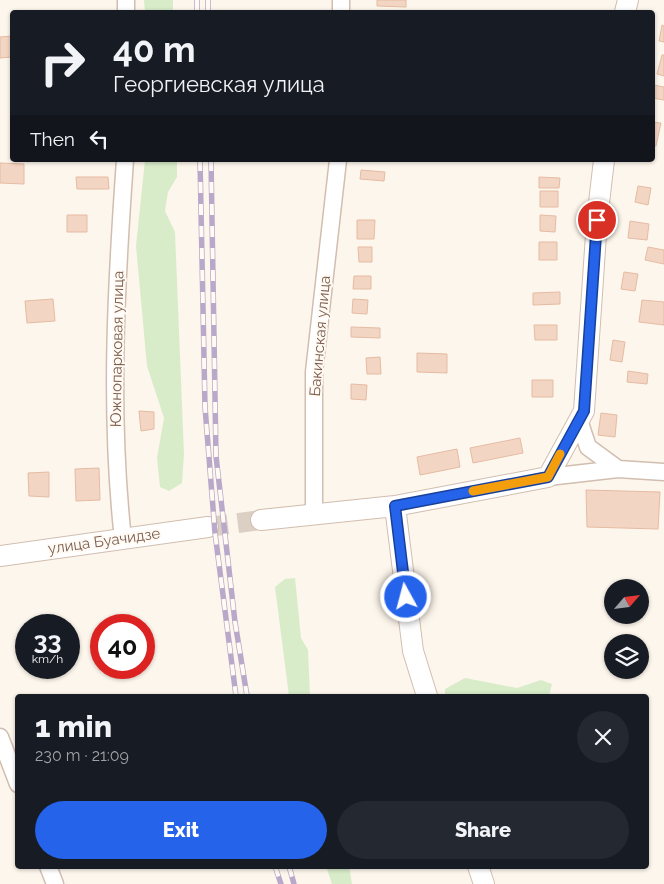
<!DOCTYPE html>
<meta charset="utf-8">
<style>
body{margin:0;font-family:Raleway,sans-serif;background:#242831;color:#f1f3f6;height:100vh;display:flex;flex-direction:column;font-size:19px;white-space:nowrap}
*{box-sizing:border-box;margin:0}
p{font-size:16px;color:#9ea1a6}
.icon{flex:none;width:28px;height:28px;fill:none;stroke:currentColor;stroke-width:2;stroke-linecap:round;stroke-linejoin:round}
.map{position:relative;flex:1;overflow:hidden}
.details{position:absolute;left:15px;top:694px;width:634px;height:175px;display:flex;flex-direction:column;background:#171b24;border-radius:5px;box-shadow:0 1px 4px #0004}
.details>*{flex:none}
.guide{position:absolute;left:10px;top:10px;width:645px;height:152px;border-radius:5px;box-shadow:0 1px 4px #0004;background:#171b24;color:#f1f3f6;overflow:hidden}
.needle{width:32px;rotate:62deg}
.controls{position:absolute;left:604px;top:579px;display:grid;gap:10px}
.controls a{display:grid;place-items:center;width:45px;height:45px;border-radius:50%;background:#171b24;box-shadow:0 1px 4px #0004;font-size:25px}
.speed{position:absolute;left:15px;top:614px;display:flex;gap:10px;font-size:25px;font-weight:700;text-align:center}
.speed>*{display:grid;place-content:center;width:65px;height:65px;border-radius:50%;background:#171b24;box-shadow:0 1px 4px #0004;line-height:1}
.speed small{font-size:12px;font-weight:400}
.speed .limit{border:8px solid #d22;background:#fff;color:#111}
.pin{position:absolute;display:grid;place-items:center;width:42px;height:42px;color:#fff;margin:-21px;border:2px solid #fff;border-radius:50%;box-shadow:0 1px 5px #0007}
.me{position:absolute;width:55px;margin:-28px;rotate:353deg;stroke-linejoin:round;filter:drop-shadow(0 0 4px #0008)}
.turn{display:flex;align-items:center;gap:18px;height:105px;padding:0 20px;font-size:22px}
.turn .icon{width:65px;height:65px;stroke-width:2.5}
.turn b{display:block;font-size:35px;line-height:42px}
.then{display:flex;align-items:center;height:48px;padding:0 20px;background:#0003;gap:10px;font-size:19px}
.round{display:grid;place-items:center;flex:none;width:52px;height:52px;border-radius:26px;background:#242831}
.headline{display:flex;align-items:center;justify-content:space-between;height:85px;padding:0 20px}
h1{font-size:30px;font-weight:800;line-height:38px}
.action{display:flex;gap:10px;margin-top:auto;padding:10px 20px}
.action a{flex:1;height:58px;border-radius:30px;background:#2563eb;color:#fff;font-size:20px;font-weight:800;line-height:58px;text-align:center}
.action a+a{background:#242831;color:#f1f3f6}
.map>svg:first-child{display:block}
.green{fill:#d8ecc9}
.building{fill:#f3d5c3;stroke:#e6bba3}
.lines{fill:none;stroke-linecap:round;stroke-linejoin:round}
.tertiary-tunnel{stroke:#dcd0c4;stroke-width:20;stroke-dasharray:20 10;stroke-linecap:butt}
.minor-casing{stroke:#d1beb0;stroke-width:19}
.tertiary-casing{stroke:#d1beb0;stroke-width:22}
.minor{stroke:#fff;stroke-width:16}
.tertiary{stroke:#fff;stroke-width:20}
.rail-casing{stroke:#b9a8c9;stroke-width:5.5}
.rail{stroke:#fffaf3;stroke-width:4;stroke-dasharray:11;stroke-linecap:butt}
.route-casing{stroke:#184099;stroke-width:12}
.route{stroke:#2563eb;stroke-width:9}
.slow{stroke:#f59e0b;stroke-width:9}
.labels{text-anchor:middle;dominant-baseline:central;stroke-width:4;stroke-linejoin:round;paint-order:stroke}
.street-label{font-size:15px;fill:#7a5c4d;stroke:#fffaf3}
</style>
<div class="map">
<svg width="664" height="884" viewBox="0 0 664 884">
<rect width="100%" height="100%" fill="#fdf6ec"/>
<path class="green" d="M144,0H173V12H145Z
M145,160H177V177L168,192L165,211L175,232L184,454L182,483L169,491L160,487L157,458L164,418L147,366L136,246Z
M295,578L301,638L308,650L310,696H289L275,587L285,579Z
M465,678L517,688L541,680L552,684L549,696H445V689Z
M326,866H349L352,884H332Z"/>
<path class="building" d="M377,0H406V7L377,6Z
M662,25L664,26V42L659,41Z
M12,36V57L0,58V37Z
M662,55H664V76L657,74Z
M654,85L664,87V100L652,98Z
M652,122L661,123L656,146L652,145Z
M0,163L24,164V184L0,183Z
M361,170L385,172L384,181L360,179Z
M76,177H108L109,189H77Z
M539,177L560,178L559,188H539Z
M638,186L651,188L648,205L635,202Z
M540,191H558V207H540Z
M67,215H87V232H67Z
M540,215L556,216L555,232L540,231Z
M357,220H375L374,239H357Z
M630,221L649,224L647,240L628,238Z
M539,242H557V260H539Z
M358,247H372V262H359Z
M648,247L664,250V264L645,260Z
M624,272L638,274L635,291L621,289Z
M354,276H371V289H353Z
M560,292V304L533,305V293Z
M53,299L55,321L27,323L25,301Z
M353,299L368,300L367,314L352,313Z
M642,300L664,302V325L639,322Z
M534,325H557V340H535Z
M351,327L380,328V338L351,337Z
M613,340L625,342L622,362L610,360Z
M417,353L447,354V373L417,372Z
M380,357L381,374H367L366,358Z
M628,371L648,374L647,384L627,382Z
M532,380H553V397H532Z
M351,384L367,385L366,400L351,399Z
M139,411L154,412V429L141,431Z
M601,413L617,415L615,437L598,435Z
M520,438L523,453L473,463L470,448Z
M457,449L460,467L420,475L417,457Z
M99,468L100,500L76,501L75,469Z
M49,472V497L29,496L28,473Z
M586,490L660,492L658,529L587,527Z"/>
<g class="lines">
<path class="tertiary-tunnel" d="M208,527L261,520"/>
<defs>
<path id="minor" d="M126,0V12
M341,12V0
M579,420L588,447L618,469
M548,477L618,469L664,472
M314,513V372L338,160
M123,539C109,413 116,286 125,160
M0,737L18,784
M48,866L55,884"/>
<path id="tertiary" d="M625,12L628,0
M395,506L413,651L427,696
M261,520L395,506L548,477L584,411L597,220L604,160
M0,556L208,527
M478,866L484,884"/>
</defs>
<use href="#minor" class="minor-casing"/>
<use href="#tertiary" class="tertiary-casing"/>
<use href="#minor" class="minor"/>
<use href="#tertiary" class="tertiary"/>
<defs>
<path id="rail" d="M197,0V12
M208,0V12
M200,160L205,407L215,533L236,696
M211,160L216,456L235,622L247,696
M275,866L281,884
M289,866L294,884"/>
</defs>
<use href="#rail" class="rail-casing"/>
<use href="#rail" class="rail"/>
</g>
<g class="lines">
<defs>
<path id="route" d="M406,597L395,506L548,477L584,411L597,220"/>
</defs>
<use href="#route" class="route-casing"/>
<use href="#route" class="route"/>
<path class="slow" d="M473,491L548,477L560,454"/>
</g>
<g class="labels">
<g class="street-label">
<text transform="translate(320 336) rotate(-85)">Бакинская улица</text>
<text transform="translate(117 349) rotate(-89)">Южнопарковая улица</text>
<text transform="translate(104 541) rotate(-8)">улица Буачидзе</text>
</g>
</g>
</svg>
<div class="controls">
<a><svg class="needle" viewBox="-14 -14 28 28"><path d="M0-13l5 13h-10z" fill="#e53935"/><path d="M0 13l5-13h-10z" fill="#9ea1a6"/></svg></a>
<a><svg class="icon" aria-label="layers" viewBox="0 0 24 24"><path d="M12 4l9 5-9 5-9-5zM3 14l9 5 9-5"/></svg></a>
</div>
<div class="speed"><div>33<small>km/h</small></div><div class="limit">40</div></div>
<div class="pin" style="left:597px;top:220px;background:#d93025"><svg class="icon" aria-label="arrive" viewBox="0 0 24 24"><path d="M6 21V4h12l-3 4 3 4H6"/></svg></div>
<svg class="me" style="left:406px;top:597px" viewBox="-20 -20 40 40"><circle r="17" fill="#2563eb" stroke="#fff" stroke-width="3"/><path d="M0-11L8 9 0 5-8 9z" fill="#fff"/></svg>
<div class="guide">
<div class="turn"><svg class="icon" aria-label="right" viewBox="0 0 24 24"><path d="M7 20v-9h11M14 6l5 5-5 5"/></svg><div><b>40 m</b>Георгиевская улица</div></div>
<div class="then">Then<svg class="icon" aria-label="left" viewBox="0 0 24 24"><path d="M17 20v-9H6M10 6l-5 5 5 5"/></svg></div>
</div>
<section class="details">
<div class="headline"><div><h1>1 min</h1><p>230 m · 21:09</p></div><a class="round"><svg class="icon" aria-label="close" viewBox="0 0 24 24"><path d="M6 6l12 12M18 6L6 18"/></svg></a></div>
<div class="action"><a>Exit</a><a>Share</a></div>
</section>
</div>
